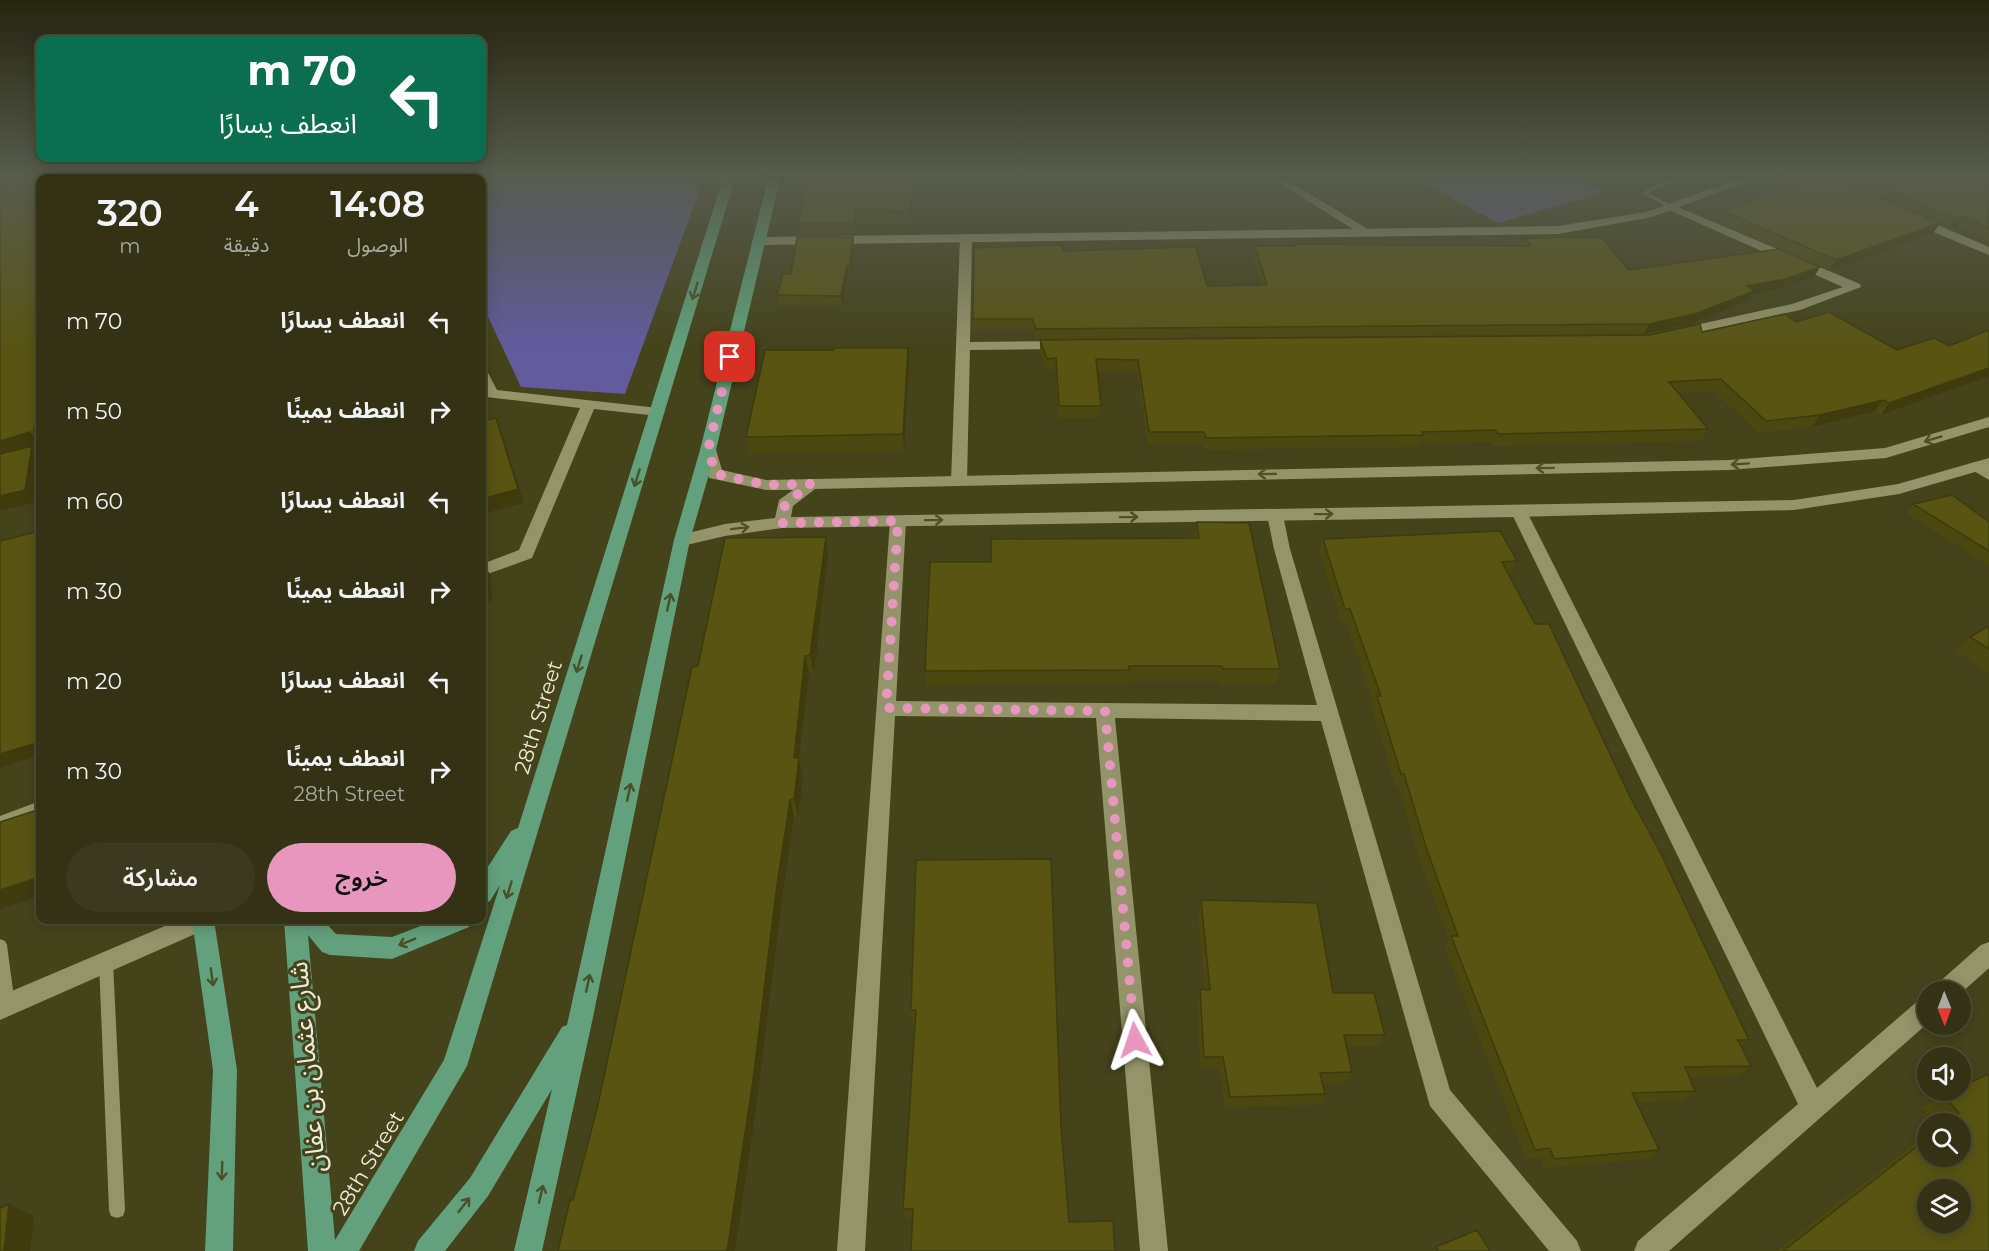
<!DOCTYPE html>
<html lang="ar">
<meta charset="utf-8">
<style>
body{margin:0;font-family:Montserrat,"Noto Sans Arabic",sans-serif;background:#3b3a1e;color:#f1f3f6;direction:rtl;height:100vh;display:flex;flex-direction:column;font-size:22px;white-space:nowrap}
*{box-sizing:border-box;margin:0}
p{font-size:20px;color:#a9aaa0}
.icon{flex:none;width:33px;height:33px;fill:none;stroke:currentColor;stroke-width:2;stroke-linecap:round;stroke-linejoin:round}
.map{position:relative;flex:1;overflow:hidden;direction:ltr}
.drawer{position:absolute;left:36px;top:174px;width:450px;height:750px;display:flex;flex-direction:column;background:#333215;border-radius:12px;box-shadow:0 3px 15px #0003,0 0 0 2px #4e4d34;direction:rtl}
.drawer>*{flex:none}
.banner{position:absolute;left:36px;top:36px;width:450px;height:126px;border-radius:12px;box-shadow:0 3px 15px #0003,0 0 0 2px #4e4d34;direction:rtl;background:#0b6e4f;color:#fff;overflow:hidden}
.needle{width:39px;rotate:179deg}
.fabs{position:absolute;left:1917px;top:981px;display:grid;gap:12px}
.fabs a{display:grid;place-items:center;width:54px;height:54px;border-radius:50%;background:#333215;box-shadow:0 3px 15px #0003,0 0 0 2px #4e4d34;font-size:30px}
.pin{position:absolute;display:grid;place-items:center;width:51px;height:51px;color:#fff;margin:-26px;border-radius:12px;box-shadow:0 3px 9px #0006}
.me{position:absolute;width:66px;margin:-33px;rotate:355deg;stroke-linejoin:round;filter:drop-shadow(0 0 4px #0008)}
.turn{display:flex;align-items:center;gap:21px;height:126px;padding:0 30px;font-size:27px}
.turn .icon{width:78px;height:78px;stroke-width:2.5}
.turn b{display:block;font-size:42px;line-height:51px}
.eta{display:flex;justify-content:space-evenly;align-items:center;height:102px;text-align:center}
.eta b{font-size:36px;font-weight:600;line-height:42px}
.action{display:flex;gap:12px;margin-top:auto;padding:12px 30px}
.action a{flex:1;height:69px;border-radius:36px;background:#e797bd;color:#111;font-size:24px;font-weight:600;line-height:69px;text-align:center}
.action a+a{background:#3b3a1e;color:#f1f3f6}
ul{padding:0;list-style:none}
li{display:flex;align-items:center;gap:18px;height:90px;padding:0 30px}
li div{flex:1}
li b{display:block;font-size:22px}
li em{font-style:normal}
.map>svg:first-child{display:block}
.green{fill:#625b9d}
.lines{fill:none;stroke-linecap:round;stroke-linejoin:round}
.service{fill:#94946a;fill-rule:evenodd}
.minor{fill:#94946a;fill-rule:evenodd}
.tertiary{fill:#94946a;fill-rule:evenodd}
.primary{fill:#62a17b;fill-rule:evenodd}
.wall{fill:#4c4910}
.shaded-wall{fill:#3e3c0d}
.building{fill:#585513;stroke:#3e3c0d;stroke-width:1.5;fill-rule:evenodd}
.oneway{stroke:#48512a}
.oneway2{stroke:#504f28}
.route{stroke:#e797bd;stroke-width:10;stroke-dasharray:0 18}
.labels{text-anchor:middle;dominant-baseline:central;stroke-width:6;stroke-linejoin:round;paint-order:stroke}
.street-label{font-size:21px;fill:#ededd7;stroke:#44431c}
.near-street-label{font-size:26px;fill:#ededd7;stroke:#44431c}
</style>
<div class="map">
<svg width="1989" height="1251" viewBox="0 0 1989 1251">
<rect width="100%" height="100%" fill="#44431c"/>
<path class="green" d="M420,175H705L625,394L521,387L482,304V178H421Z
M1409,175H1574L1602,193L1498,223Z"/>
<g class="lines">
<path class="service" d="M1683,175H1693L1654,189L1650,194L1673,206V208H1669L1643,194L1650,187Z
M40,801V811L0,826V816Z
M0,939L5,941L7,945L15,1005L13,1010L8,1012L3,1010L0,997Z
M106,956L111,958L113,962L125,1210L123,1216L117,1218L111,1216L109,1210L99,962L101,958Z"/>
<path class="minor" d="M383,175H395L396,178H385Z
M1266,175H1279L1374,233L1364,236Z
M1804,175H1819L1844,187L1834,189Z
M1671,204L1860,284L1861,287L1800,310L1678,337L1673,336V330L1792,304L1843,287L1667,209V205Z
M1909,216H1917L1989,247V255L1909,222Z
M966,234L972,238L970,342L1063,341L1070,345L1063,349L970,350L967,481L959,486L951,481L960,238Z
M482,370L487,371L497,390L658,408L665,412L658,416L594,409L532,558L482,576V564L519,550L580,408L486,397L482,389Z
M40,446V456L0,467V457Z
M1975,462L1989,468V480L1967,467L1969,464Z
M1519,507L1527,512L1817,1088L1920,999L1928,996V1023L1669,1251H1634L1638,1241L1798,1104L1511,512Z
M1275,510L1283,515L1290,549L1450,1090L1577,1241L1581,1251H1549L1430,1106L1321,721L1115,718L1168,1251H1140L1096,718L895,716L865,1251H837L890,521L898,516L906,521L896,701L1317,705L1274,549L1267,515Z
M179,920H214L211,927L0,1020V996Z
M1989,942V968L1960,994L1933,992L1937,984L1981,945Z"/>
<path class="tertiary" d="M1749,175H1765L1652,217L1558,234L758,245L752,241L758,237L1558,226L1646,212Z
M1989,417V427L1886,458L1729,470L815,489L793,506L791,517L1794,500L1898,484L1989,458V468L1899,494L1794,510L1519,517L782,528L725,536L682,546L674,540L676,536L725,524L775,518L779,500L793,490H766L709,478L700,450L708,445L716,450L722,470L766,480L1729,460L1885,448Z"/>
<path class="primary" d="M107,175H119L120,178H109Z
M161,175H173V178H162Z
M724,175H736L467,1066L359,1251H308L284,920H323L336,934L392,937L436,920H472L469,927L392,959L330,955L322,952L308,935L335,1240L444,1060L500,885L490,901L482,904V876L511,831L518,828Z
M769,175H781L716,450L690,540L592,1022L542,1251H514L552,1089L488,1196L445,1251H414L418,1241L470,1178L562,1027L567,1025L674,540L700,450Z
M192,920H214L237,1070L233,1251H205L213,1070Z"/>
</g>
<path class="wall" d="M917,175L910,222H857L856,233L801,234L799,223Z
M1821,175H1989V240L1958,226L1950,228L1940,224L1933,233L1829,271L1718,222L1723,211Z
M853,237L854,246L851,274H848L842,305H779L777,295L791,274Z
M1525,238L1629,270L1814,277L1781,289L1752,294L1748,301L1690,324L1644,334L1036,339L1032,329H973L974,248L1063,251L1207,286L1262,285L1253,256L1255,246H1294L1295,244L1522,246Z
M1796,322L1897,350L1949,346L1989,330V376L1881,415L1875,411L1812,427L1758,433L1714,391L1678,393L1708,429L1701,441L1493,446L1490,442L1421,444L1420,447L1204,450L1202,444H1148L1137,371H1097L1101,406L1100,418H1058L1055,369L1047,370L1040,352V340L1650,335L1702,332Z
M909,364L904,451L750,453L746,437Z
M1913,504L1989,522V566L1906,513Z
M1197,522L1280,669L1276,684H1219V681H1127V684L926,685L925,671L991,562L1194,538Z
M826,537L828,555L814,673H809L799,760L803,776L798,816H794L782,900L758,1094L573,1200L597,1109L698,666Z
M1323,539L1517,561L1510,574H1509L1535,624L1630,797L1749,1040L1741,1046L1751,1066L1738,1076L1689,1077L1695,1091L1683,1101L1636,1102L1659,1150L1647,1159L1544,1168L1540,1157L1526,1159L1444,947L1449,940L1420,862L1398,786H1395L1372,709L1374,705L1346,622H1341L1319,551Z
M1989,626V674L1956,651L1970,637Z
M916,860L1061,1126L1069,1222L1115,1251L913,1219H905L903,1209L915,1023H913L911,1010Z
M1201,900L1333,993L1385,1035L1378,1046H1346L1352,1072L1346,1083H1322L1325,1094L1319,1105L1225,1107L1219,1068H1200L1197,1001L1200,989L1205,990L1198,913Z
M1989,1074V1251H1776L1928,1133V1156L1960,1124H1936L1921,1108L1943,1095Z"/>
<path class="shaded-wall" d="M55,175H63L62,178H55Z
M915,175H917L910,222L909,211Z
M856,210L857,222L856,233L855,222Z
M1964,217L1958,226L1950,228L1956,219Z
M1940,223L1933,233L1829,271L1836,260Z
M853,237L854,246L851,274L850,265Z
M847,265L848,274L842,305L841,296Z
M1820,267L1814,277L1781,289L1752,294L1748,301L1690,324L1644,334L1649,324L1747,286Z
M908,348L909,364L904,451L903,434Z
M1989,368V376L1881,415L1889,403Z
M1883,400L1875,411L1812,427L1820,415Z
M496,418L501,431L524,503L482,514L488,559L482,562V499Z
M40,425V448L38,444L32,446L40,457L35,502L0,511V441Z
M826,537L828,555L814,673L810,655Z
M484,562L490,575L492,601L482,603V588Z
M805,656L809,673L799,760L803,776L798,816L794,799V758Z
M40,742V755L0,768V754Z
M790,800L794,816L782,900L758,1094L735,1251H727L777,884Z
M40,877V896L0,909V890Z
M9,1204L34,1216L30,1251H4Z"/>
<path class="building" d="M0,175H55V178H40V425L34,427L33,438L30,432L0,441Z
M208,175H355L356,178H208Z
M406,175H468V178H406Z
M807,175H915L909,211L856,210L855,222L799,223Z
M1821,175H1828L1940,223L1836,260L1723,211Z
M1853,175H1989V228L1964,217L1956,219Z
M797,237H853L850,265H847L841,296L777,295L783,274H791Z
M1601,237L1629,270L1779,249L1820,267L1786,279L1747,286L1754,291L1695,314L1649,324L1036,329L1032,319H973L974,248L1062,245L1063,251L1196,247L1207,286L1267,285L1255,246H1296L1295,244L1531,246L1525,238Z
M1829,312L1897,350L1934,338L1949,346L1989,330V368L1889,403L1883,400L1820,415L1766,421L1721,379L1669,382L1708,429L1498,434L1495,430L1422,432L1424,435L1206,438L1204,432H1149L1138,360L1096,359L1101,406H1059L1056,358L1047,359L1040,340L1650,335L1700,324L1702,332L1785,314L1796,322Z
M834,348H908L903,434L746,437L765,350H834Z
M496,418L518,489L482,499V421Z
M32,446L25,490L0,496V454Z
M1952,495L1989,522V551L1913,504Z
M1197,522L1249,523L1280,669H1223L1222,666H1129V670L925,671L930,562H991V539L1199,538Z
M40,531V742L0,754V541Z
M1500,531L1517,561L1502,562L1535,624H1549L1630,797L1660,852L1749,1040H1738L1751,1066L1685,1067L1695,1091L1632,1093L1659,1150L1554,1159L1550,1148L1535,1150L1451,936H1458L1427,850L1404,774H1401L1377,696H1381L1350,609H1345L1323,539Z
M826,537L810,655L805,656L794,758H799L794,799L790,800L777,884L753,1080L727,1251H558L570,1200H573L597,1109L692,667L698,666L725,538Z
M484,562L486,587L482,588V563Z
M1989,626V649L1970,637Z
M40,809V877L0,890V822Z
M1051,859L1061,1126L1069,1222L1113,1221L1115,1251H911L913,1209H903L916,1010H911L916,860Z
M1201,900L1317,903L1333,993H1374L1385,1035H1344L1352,1072L1320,1073L1325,1094L1230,1097L1223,1057H1204L1200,989L1210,990Z
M1989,1074V1251H1783L1928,1138V1156H1960V1124H1946L1959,1113L1943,1095L1952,1090H1960V1087ZM1928,1190H1960V1222H1928Z
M9,1204L4,1251H0V1208Z
M1477,1230L1490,1251H1439L1436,1247Z"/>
<defs><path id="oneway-shaft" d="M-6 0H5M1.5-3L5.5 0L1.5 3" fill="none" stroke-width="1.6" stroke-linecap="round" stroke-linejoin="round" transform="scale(1.5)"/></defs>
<g class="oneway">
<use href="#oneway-shaft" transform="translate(695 291) rotate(107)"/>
<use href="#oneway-shaft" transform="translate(637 478) rotate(107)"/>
<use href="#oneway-shaft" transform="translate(669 602) rotate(-78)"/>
<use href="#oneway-shaft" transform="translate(579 664) rotate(107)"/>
<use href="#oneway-shaft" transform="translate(629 792) rotate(-78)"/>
<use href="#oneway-shaft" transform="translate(509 890) rotate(107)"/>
<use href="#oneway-shaft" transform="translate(407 942) rotate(158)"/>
<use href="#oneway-shaft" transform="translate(212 977) rotate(82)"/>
<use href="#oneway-shaft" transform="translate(588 983) rotate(-78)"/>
<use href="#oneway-shaft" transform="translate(222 1171) rotate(92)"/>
<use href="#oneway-shaft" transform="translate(541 1194) rotate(-77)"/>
<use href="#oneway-shaft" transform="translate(464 1205) rotate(-52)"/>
</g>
<g class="oneway2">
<use href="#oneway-shaft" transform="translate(1933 439) rotate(163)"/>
<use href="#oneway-shaft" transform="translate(1740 464) rotate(176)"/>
<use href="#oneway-shaft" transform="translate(1545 468) rotate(179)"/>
<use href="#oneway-shaft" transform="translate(1267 474) rotate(179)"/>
<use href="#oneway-shaft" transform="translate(1324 514) rotate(-1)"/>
<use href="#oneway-shaft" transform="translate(1129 517) rotate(-1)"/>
<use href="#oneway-shaft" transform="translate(934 520) rotate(-1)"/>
<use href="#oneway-shaft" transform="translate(740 528) rotate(-7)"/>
</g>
<linearGradient id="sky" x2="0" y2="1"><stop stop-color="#25250f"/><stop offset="0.5" stop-color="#565b4b"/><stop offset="1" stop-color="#565b4b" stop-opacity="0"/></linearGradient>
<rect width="1989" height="350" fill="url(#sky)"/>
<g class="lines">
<path class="route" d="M730,357L708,450L716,474L766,485L811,484L785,504L782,523L898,521L886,708L1105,711L1135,1040"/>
</g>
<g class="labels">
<g class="street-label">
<text transform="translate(538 717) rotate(-73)">28th Street</text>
<text transform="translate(368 1163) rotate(-59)">28th Street</text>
</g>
<g class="near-street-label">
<text transform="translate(307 1067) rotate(-95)">شارع عثمان بن عفان</text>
</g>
</g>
</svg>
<div class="fabs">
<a><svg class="needle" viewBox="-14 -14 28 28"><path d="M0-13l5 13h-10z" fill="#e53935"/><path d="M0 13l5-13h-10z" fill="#a9aaa0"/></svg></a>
<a><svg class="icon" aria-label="sound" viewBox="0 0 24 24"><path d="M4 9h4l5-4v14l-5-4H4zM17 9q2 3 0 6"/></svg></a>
<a><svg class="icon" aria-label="search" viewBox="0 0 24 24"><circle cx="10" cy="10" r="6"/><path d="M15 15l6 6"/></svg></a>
<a><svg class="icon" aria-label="layers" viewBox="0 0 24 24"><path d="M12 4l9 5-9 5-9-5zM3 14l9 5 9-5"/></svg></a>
</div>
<div class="pin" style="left:730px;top:357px;background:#d93025"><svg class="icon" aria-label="arrive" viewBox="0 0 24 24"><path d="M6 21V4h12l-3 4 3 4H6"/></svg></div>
<svg class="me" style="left:1135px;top:1040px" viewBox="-20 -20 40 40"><path d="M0-17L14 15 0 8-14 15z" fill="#e797bd" stroke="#fff" stroke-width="4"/></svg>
<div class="banner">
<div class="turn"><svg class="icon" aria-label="left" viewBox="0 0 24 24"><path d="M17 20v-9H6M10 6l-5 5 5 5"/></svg><div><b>70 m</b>انعطف يسارًا</div></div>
</div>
<section class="drawer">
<div class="eta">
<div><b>14:08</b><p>الوصول</p></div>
<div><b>4</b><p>دقيقة</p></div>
<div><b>320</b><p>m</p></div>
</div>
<ul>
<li><svg class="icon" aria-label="left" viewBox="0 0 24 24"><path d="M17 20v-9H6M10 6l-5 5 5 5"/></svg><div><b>انعطف يسارًا</b></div><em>70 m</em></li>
<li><svg class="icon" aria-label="right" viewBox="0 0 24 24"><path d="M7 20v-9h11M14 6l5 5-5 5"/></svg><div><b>انعطف يمينًا</b></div><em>50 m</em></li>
<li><svg class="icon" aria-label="left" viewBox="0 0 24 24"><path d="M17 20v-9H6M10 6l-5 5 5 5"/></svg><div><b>انعطف يسارًا</b></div><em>60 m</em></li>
<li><svg class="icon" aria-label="right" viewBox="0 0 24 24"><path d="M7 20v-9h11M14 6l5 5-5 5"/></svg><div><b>انعطف يمينًا</b></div><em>30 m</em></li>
<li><svg class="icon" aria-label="left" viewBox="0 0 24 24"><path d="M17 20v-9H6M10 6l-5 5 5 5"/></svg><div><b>انعطف يسارًا</b></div><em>20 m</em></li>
<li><svg class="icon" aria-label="right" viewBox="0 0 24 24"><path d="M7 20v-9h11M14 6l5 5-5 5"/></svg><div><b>انعطف يمينًا</b><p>28th Street</p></div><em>30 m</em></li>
</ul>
<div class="action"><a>خروج</a><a>مشاركة</a></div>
</section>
</div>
